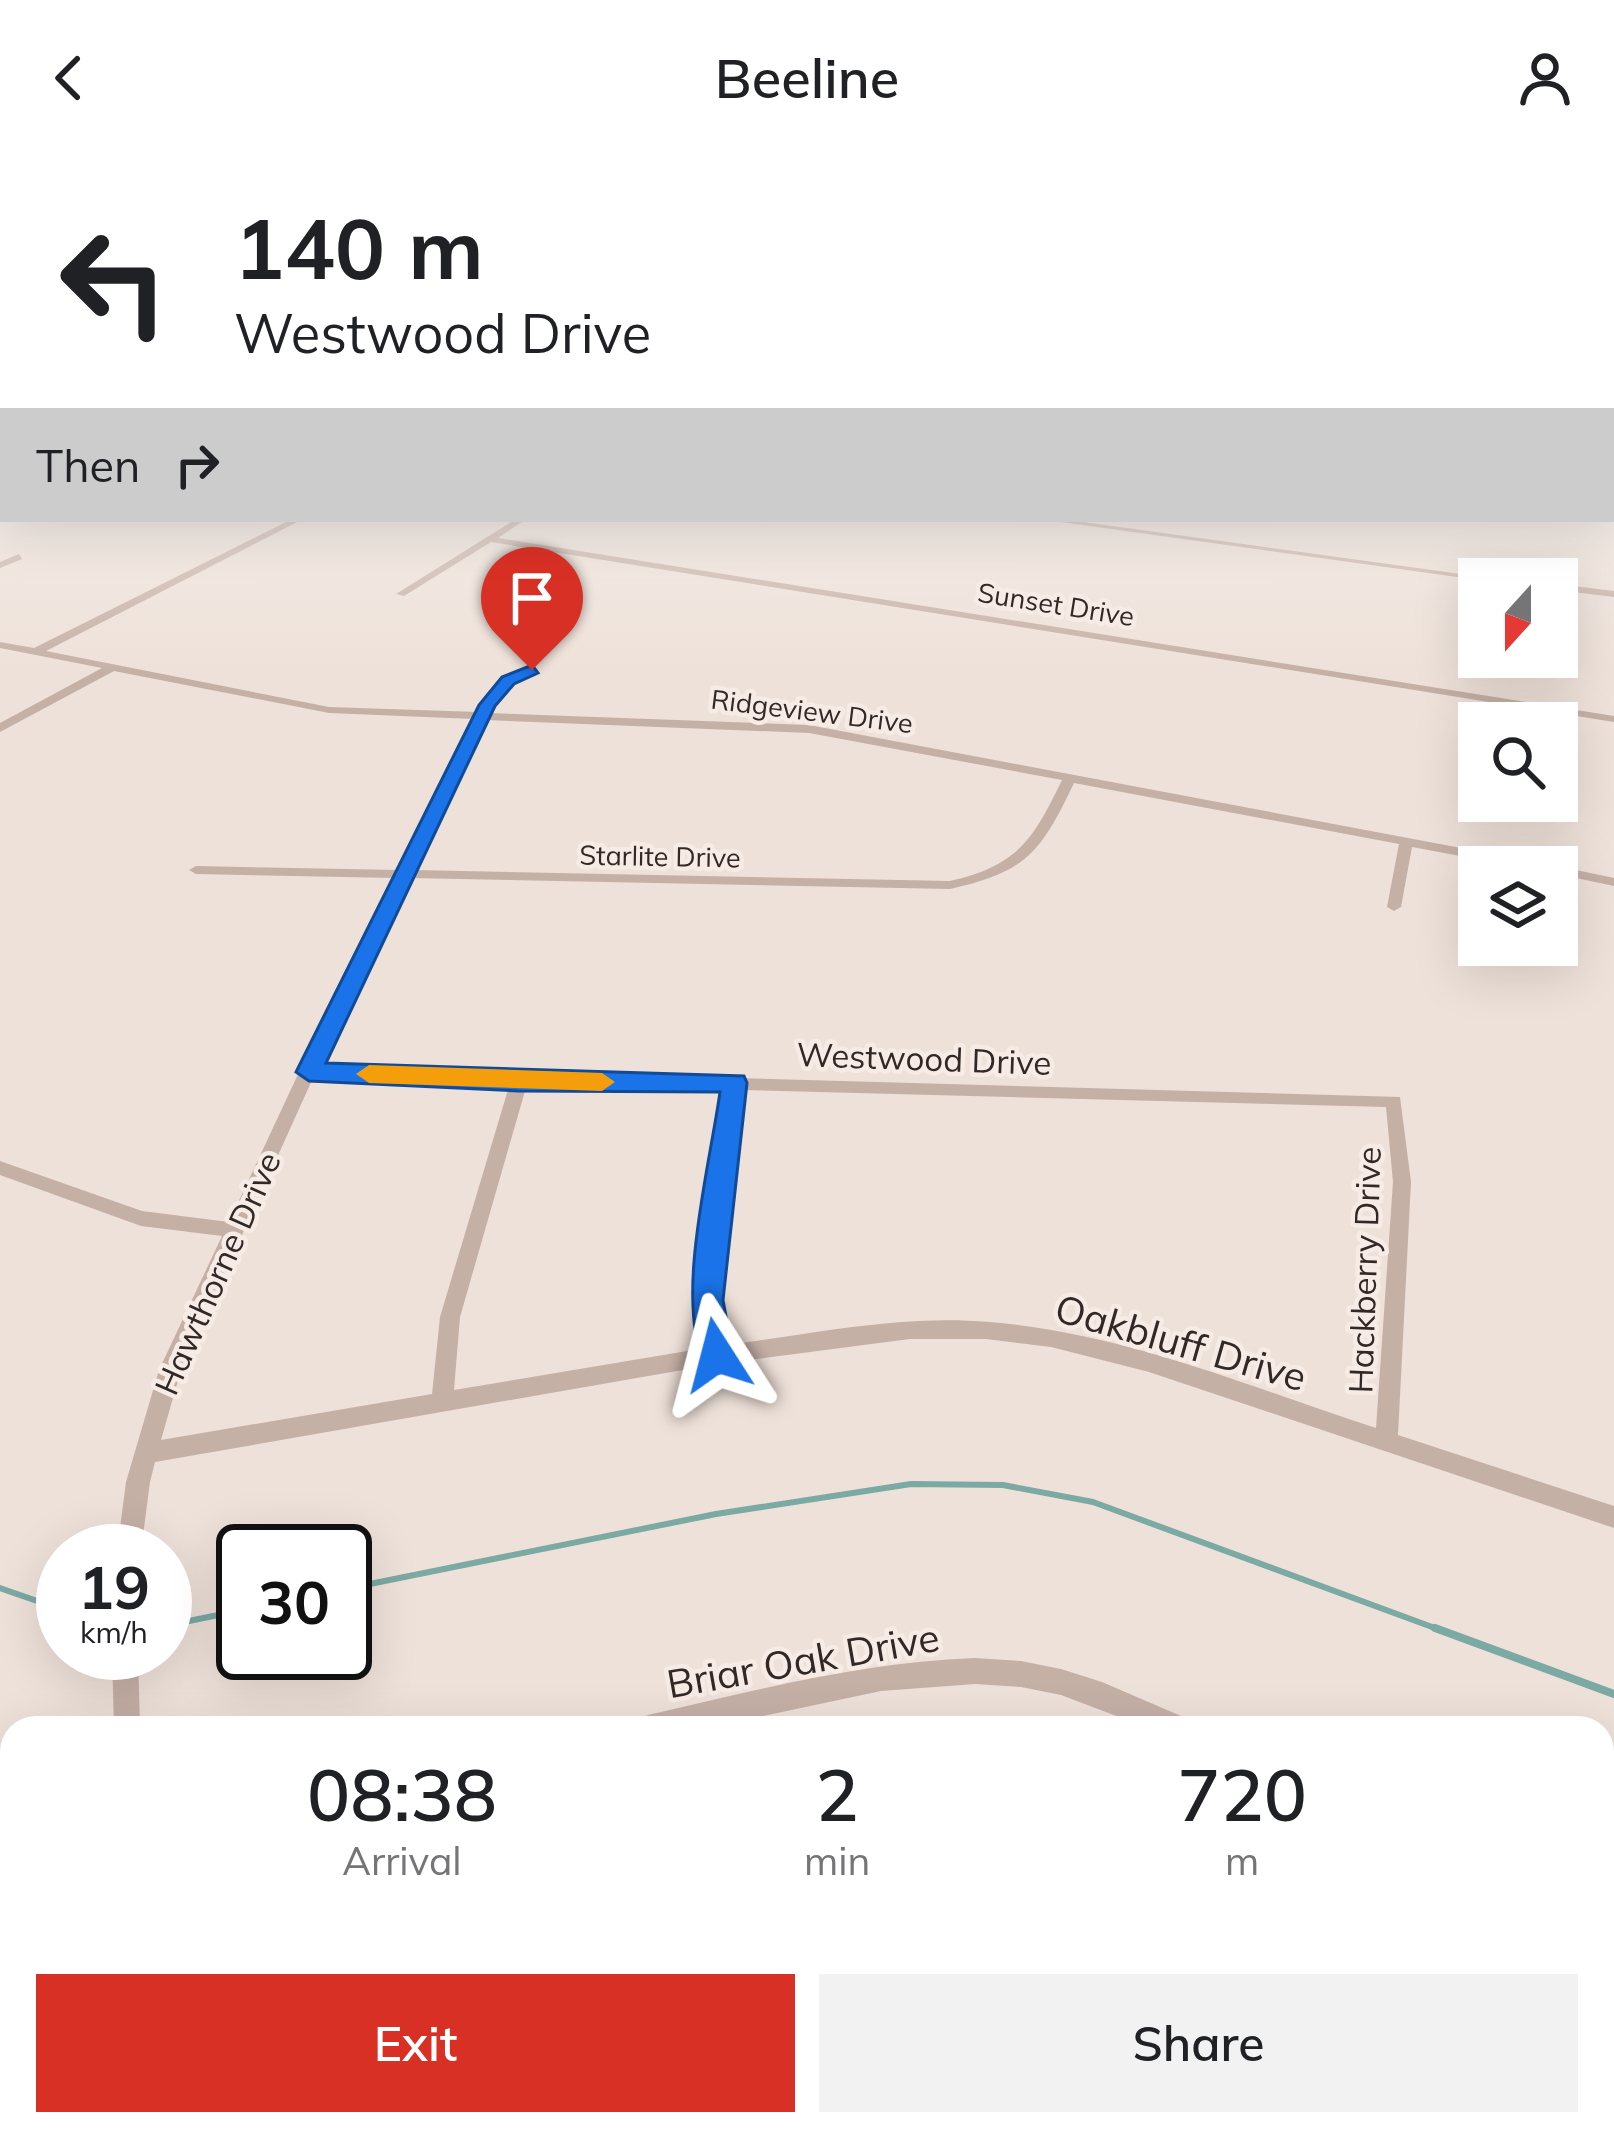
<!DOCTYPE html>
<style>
body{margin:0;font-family:Mulish,sans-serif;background:#f2f2f2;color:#202124;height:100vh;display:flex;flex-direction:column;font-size:45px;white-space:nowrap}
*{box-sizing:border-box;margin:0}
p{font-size:39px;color:#757577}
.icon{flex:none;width:66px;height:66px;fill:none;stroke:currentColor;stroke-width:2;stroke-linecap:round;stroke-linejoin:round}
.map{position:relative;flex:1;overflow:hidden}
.panel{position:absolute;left:0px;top:1560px;width:1614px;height:420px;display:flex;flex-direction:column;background:#fff;border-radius:36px 36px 0 0;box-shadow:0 12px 48px #0002}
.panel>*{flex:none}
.hud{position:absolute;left:0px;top:0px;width:1614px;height:366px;box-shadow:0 12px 48px #0002;background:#fff;color:#202124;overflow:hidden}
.needle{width:78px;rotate:201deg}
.buttons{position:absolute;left:1458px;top:402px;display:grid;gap:24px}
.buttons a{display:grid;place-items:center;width:120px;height:120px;border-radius:0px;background:#fff;box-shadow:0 12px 48px #0002;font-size:60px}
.speed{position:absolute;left:36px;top:1368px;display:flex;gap:24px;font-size:60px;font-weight:700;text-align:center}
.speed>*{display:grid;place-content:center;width:156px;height:156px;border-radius:50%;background:#fff;box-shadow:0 12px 48px #0002;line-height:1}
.speed small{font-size:30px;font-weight:400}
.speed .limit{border:6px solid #111;border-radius:18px;background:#fff;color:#111}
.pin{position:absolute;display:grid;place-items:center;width:102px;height:102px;color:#fff;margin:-123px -51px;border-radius:50% 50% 50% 0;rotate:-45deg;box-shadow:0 0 12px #0007}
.pin .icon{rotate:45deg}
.me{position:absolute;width:132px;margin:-66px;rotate:351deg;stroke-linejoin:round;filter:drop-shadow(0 0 9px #0008)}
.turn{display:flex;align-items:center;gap:42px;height:252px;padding:0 36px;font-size:54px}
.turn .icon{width:156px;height:156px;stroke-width:2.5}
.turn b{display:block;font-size:84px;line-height:102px}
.then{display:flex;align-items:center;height:114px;padding:0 36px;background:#0003;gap:24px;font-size:45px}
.eta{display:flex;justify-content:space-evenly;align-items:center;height:204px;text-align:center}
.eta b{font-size:72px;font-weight:600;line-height:84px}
.button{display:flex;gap:24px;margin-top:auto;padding:24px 36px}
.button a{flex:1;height:138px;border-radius:0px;background:#d93025;color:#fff;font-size:48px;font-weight:600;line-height:138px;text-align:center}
.button a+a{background:#f2f2f2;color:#202124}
header{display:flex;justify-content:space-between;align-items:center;height:156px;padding:0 36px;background:#fff;font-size:54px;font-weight:600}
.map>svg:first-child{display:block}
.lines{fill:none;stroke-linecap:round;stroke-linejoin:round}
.stream-far1{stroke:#7ba9a4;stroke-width:6}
.stream{stroke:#7ba9a4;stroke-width:8}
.minor{fill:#c5b0a6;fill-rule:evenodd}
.major{fill:#735e59;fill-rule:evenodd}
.route{fill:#1a73e8;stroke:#114b97;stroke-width:3}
.slow{fill:#f59e0b}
.labels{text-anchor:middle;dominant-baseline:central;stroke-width:9;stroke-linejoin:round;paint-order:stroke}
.far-street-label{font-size:27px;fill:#322826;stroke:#f7ece5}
.street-label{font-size:33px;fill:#322826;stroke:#f7ece5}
.near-street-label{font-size:39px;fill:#322826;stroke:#f7ece5}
</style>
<header><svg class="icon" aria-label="back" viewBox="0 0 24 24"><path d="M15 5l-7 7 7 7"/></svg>Beeline<svg class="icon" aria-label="person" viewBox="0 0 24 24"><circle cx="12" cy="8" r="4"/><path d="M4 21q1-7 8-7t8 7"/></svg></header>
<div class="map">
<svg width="1614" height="1980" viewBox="0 0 1614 1980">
<rect width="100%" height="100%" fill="#eee1d9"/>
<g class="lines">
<path class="stream-far1" d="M0,1432L63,1454
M345,1433L716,1358L911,1328L1003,1329L1093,1346L1443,1475
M169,1469L243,1454"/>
<path class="stream" d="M1435,1472L1614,1538"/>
<path class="minor" d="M0,268L3,269V273L0,272Z
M0,290H3V295H0Z
M0,313H3V317H0Z
M0,335H3V340H0Z
M1611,345H1614V351H1611Z
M292,363H303L46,495L329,551L478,556L504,522L532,511L537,514L536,516L512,526L489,557L809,569L1546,708L1548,711H1519L1412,691L1401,751L1394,755L1387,751L1399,688L1074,627C1041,696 1027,716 950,733L409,722L318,910L1400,941L1411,1026L1398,1279L1614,1350V1372L1149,1216L1051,1191L986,1183H910L717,1208L155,1306L150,1326L141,1395H117L126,1326L159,1214L222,1080L141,1070L0,1019V1005L142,1055L229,1066L314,884L395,722L196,718L189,714L196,710L399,714L474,563L329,557L114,515L0,576V567L102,512L0,492V486L34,492ZM486,564L809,577L1062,624C1033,684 1017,710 950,725L413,714ZM313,922L510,927L440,1161L432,1238L161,1284L181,1214ZM527,928L725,933L698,1144L705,1192L454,1234L460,1161ZM742,934L1386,951L1393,1026L1376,1272C1250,1231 1122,1176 989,1166C902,1158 812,1178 726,1189L718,1144Z
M516,363H526L498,382L1614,560V566L491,386L404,440L396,438Z
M1039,363H1062L1497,423L1479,424Z
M19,398L22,403L0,412V406Z
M1557,428L1614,435V441L1557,434Z
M1557,710L1614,722V730L1557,718V711H1552Z
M112,1497H138L140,1572H114Z
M975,1502L1021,1505L1061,1513L1102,1526L1188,1563L1192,1572H1148L1061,1539L1021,1531L975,1528L881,1535L706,1572H635L639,1563L648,1559C757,1534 863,1506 975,1502Z
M12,1720V1750L0,1754V1724Z
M1602,1737L1614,1742V1772L1602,1767Z
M84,1968H116L114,1980H82Z
M489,1968H521V1980H489Z
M1406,1968H1438V1980H1406Z"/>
<path class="major" d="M1611,240H1614V251H1611Z
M1611,279L1614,280V290L1611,289Z"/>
</g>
<linearGradient id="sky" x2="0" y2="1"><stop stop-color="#7cb0cd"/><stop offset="0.46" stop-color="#f7f2ee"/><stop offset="1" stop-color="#f7f2ee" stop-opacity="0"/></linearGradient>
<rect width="1614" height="517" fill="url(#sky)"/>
<path class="route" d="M532,509L538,517L514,528L495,550L326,907L744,920L747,927L723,1144L733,1199L728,1209H705C674,1143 710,1009 720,936L518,935L309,925L296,916L479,549L502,521Z"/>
<path class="slow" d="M369,909L602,917L615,926L602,935L369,927L356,918Z"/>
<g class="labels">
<g class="far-street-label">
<text transform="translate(1056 448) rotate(9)">Sunset Drive</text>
<text transform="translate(812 555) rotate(7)">Ridgeview Drive</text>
<text transform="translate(660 700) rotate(1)">Starlite Drive</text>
</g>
<g class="street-label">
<text transform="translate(924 902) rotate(2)">Westwood Drive</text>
<text transform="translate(1364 1114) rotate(-88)">Hackberry Drive</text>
<text transform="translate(217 1117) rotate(-66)">Hawthorne Drive</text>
</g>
<g class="near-street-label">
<text transform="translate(1181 1186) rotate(16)">Oakbluff Drive</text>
<text transform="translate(803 1504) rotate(-10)">Briar Oak Drive</text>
</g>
</g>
</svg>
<div class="buttons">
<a><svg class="needle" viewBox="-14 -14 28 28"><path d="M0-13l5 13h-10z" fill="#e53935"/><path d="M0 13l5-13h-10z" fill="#757577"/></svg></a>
<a><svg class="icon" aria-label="search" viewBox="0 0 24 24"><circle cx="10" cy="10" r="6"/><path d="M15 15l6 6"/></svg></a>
<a><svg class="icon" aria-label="layers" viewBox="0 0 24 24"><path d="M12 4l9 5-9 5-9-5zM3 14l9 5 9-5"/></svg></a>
</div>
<div class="speed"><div>19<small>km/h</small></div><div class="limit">30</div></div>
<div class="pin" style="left:532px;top:514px;background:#d93025"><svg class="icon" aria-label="arrive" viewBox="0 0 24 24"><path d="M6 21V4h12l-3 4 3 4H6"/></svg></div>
<svg class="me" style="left:717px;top:1199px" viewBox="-20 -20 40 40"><path d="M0-17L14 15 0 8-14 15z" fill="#1a73e8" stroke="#fff" stroke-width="4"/></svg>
<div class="hud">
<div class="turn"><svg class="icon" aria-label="left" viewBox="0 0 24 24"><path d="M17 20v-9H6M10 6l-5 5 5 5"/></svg><div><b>140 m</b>Westwood Drive</div></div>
<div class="then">Then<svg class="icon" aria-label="right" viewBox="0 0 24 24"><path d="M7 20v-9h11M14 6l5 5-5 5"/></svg></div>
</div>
<section class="panel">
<div class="eta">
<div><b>08:38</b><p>Arrival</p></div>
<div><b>2</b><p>min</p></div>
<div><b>720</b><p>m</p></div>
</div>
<div class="button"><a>Exit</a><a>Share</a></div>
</section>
</div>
